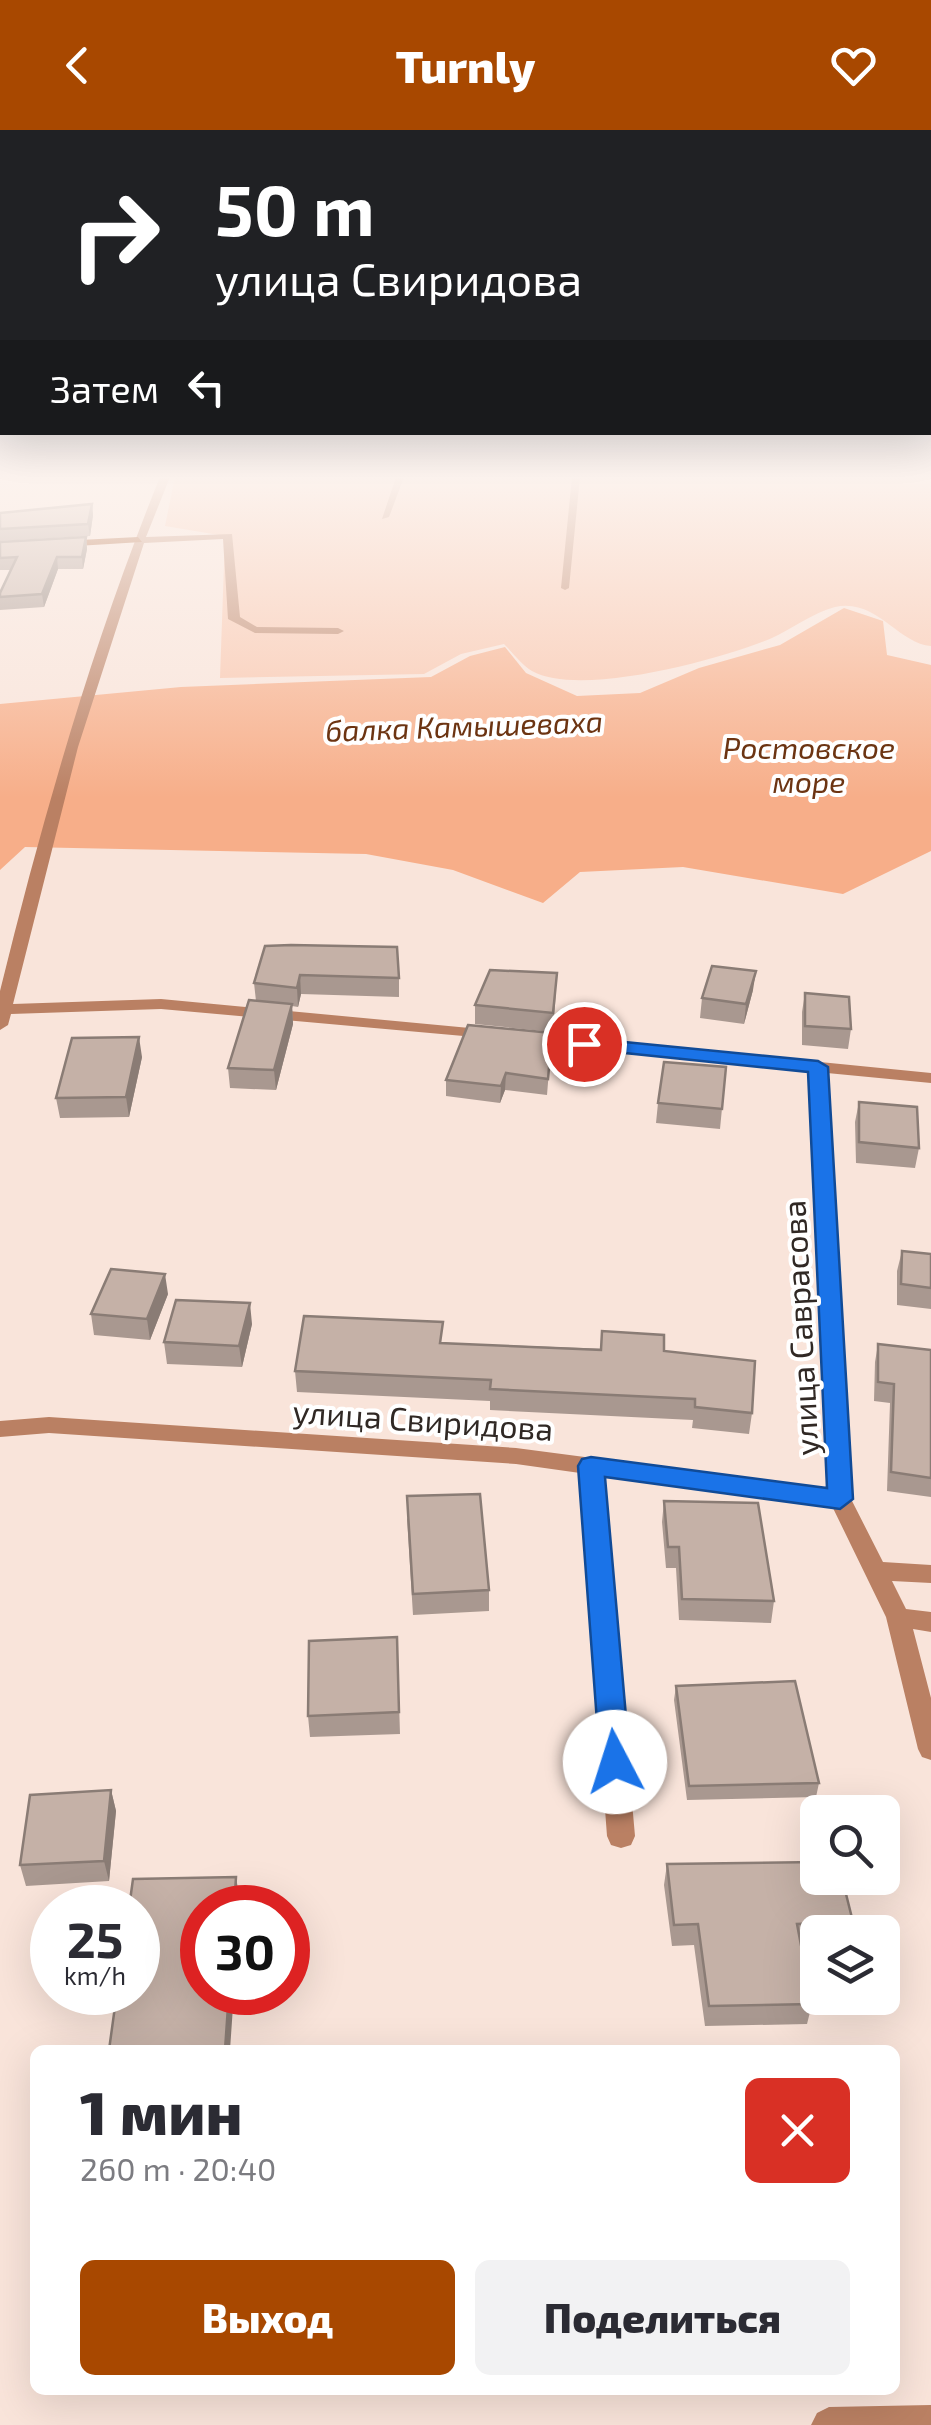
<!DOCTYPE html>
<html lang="ru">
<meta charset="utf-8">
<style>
body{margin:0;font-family:"Exo 2",sans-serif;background:#f2f2f3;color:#2b2b33;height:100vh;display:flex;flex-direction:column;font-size:38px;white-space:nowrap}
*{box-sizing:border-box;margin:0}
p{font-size:32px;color:#7c7c81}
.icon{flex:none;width:55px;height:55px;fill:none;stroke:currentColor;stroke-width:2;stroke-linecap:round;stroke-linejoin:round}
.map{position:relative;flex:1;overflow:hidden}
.panel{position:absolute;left:30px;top:1915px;width:870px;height:350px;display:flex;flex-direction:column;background:#fff;border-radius:15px;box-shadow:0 10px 40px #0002}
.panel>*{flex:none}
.hud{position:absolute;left:0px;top:0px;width:932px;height:305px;box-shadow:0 10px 40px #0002;background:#202124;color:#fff;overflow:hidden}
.buttons{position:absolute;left:800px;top:1665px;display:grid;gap:20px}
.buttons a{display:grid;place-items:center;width:100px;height:100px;border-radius:15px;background:#fff;box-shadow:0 10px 40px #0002;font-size:50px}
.speed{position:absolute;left:30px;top:1755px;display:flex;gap:20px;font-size:50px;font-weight:700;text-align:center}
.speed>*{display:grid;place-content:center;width:130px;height:130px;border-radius:50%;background:#fff;box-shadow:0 10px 40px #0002;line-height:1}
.speed small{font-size:25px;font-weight:400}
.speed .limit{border:15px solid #d22;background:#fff;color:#111}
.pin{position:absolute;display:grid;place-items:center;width:85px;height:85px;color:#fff;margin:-42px;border:5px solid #fff;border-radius:50%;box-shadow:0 2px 10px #0007}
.me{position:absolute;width:110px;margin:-55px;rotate:355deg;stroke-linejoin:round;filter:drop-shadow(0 0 8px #0008)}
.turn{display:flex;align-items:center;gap:35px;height:210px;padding:0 50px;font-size:45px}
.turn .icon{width:130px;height:130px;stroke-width:2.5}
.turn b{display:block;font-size:70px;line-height:85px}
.then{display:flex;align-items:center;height:95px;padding:0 50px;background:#0003;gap:20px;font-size:38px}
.round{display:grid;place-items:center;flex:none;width:105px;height:105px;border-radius:15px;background:#f2f2f3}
.summary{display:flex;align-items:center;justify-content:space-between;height:170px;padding:0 50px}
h1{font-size:60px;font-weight:800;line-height:75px}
.cta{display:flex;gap:20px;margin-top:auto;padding:20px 50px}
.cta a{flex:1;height:115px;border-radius:15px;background:#a84800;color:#fff;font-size:40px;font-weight:800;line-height:115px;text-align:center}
.cta a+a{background:#f2f2f3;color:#2b2b33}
header{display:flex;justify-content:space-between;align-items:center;height:130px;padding:0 50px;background:#a84800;color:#fff;font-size:45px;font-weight:800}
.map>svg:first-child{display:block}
.green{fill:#f9c5ac}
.water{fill:#f7ae89}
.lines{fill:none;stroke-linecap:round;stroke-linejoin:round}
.lane{fill:#ba8063;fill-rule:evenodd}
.street{fill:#ba8063;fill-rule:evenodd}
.secondary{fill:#9d4a18;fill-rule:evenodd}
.wall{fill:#a99890}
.shaded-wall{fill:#8a7c75}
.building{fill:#c5b1a7;stroke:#8a7c75;stroke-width:2.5}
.route{fill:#1a73e8;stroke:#114b97;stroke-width:2.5}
.labels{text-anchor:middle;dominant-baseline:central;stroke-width:8;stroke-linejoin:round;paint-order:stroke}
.far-water-label{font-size:30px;font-style:italic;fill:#6c3412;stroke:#fff}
.street-label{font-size:32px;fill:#302824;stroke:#fff}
</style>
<header><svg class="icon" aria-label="back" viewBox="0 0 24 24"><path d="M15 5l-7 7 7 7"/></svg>Turnly<svg class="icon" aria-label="heart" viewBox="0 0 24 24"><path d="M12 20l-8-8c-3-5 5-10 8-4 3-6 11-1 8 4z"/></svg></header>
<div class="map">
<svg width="931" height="2295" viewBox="0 0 931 2295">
<rect width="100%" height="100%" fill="#f9e4da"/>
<path class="green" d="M175,347H931V516C898,514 877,468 835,477C814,482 792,499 772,508C723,529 580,568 532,541C522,535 512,522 504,514L461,524L424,544L220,548L225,406L165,396Z"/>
<path class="water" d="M844,478L883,491L887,525L931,535V721L843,764L683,737L580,742L543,773L453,740L366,724L25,717L0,740V574L181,557L431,547L470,526L505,517L526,543L577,566L640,563L699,538L780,515Z"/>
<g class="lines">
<path class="lane" d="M396,347H404L389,387L382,389Z
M572,347H580L569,458L565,460L561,458Z"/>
<path class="street" d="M160,347H170L146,407L232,404L240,487L257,497L338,498L344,501L338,504L255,503L228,489L223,409L144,413L78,617L13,874L161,869L491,900L499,905L497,909L161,879L11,884L8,895L0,900V861C43,686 93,512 160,347Z
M525,903L931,943V953L827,943L851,1369L883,1432L931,1435V1453L892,1451L906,1479L931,1482V1502L913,1499L931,1568V1630L922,1627L918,1619L886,1487L832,1376L603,1346L635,1706L631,1715L621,1718L611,1715L607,1706L580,1343L516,1334L49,1303L0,1307V1291L49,1287L516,1318L828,1359L810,941L519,912L517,908Z
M931,2275V2295H811L817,2283L829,2277Z"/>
<path class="secondary" d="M138,407L142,412L60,417L55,414L60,411Z"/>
</g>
<path class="wall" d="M92,374L93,385L90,406L0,411V383Z
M86,407L87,419L83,439H58L44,477L0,480V463L11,440H0V412Z
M265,816L399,848V867L301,864L298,877L292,876L293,894L276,960L230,958L228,938L256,871L254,853Z
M753,860L744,894L700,888L702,868Z
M556,862L553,902L475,894V875Z
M805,863L851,899L848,919L802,915V882Z
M552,903L547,965L505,960L500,973L446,966V950Z
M142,927L129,987L60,988L56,968Z
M726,937L720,999L656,993L658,973Z
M859,972L919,1018L915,1038L856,1033L855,992Z
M902,1121L931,1124V1179L897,1175V1141Z
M168,1164L150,1210L94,1205L91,1184Z
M252,1194L242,1237L167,1234L164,1212Z
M443,1213L664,1221L752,1283L749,1304L692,1298L693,1290L490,1280V1271L297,1262L295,1241Z
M878,1214L931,1220V1367L887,1361L890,1273L874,1271L875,1232Z
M664,1371L774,1471L771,1493L679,1490L676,1438H666L662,1392Z
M407,1388L489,1460V1481L413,1485Z
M397,1507L400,1604L310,1607L308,1586Z
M676,1556L819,1653L816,1667L687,1670L674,1570Z
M111,1660L116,1681L109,1751L26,1756L20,1735Z
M667,1734L853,1792L850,1802H818V1814L801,1815L812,1874L807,1894L705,1896L694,1815L672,1816L664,1755Z"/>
<path class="shaded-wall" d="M92,374L93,385L90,406L88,394Z
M86,407L87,419L83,439L82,427Z
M57,427L58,439L44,477L42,464Z
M756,841L753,860L744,894L746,874Z
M300,845L301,864L298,877L297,858Z
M292,874L293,894L276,960L274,940Z
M139,907L142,927L129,987L126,967Z
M506,943L505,960L500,973L501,956Z
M165,1144L168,1164L150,1210L147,1189Z
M250,1173L252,1194L242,1237L239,1216Z
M111,1660L116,1681L109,1751L104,1731Z
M236,1747L240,1771L239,1778H234Z
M229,1862H234L230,1920H225Z"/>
<path class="building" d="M92,374L88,394L0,399V383Z
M86,407L82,427H57L42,464L0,467V463L17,427L0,428V412Z
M291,815L397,817L399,848L300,845L297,858L254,853L265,816Z
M712,836L756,841L746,874L702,868Z
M490,840L557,843L553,883L475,875Z
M805,863L849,867L851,899L805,896Z
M249,870L292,874L274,940L228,938Z
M468,895L552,903L548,949L506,943L501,956L446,950Z
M139,907L126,967L56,968L72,908Z
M664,932L726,937L722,979L658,973Z
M859,972L917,977L919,1018L859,1012Z
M902,1121L931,1124V1158L901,1154Z
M111,1139L165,1144L147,1189L91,1184Z
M176,1170L250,1173L239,1216L164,1212Z
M304,1186L443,1192L440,1213L601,1220L602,1201L664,1205V1221L755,1231L752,1283L695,1277V1269L490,1259L491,1250L295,1241Z
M878,1214L931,1220V1348L891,1342L894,1254L878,1252Z
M480,1364L489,1460L413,1464L407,1366Z
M664,1371L758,1373L774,1471L682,1469L679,1417H668Z
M397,1507L399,1582L308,1586L309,1511Z
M795,1551L819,1653L689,1656L676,1556Z
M111,1660L104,1731L20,1735L30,1665Z
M818,1732V1748H842L853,1792L797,1794L812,1874L709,1876L698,1794L674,1795L667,1734Z
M236,1747L234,1778H202V1862H229L225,1920H109L117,1862H138V1778H129L133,1749Z"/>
<linearGradient id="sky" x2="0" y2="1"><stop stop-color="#aeb2c2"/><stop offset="0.52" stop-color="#fcf3ee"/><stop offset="1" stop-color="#fcf3ee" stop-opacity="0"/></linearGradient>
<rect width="931" height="668" fill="url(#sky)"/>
<path class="route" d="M584,908L818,931L828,937L853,1369L840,1379L605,1347L630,1632L625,1641L615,1644L604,1641L600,1632L578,1336L582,1329L591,1327L827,1358L808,942L577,918L574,914Z"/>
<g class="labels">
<g class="far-water-label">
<text transform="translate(464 595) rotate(-2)">балка Камышеваха</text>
<text x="809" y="617">Ростовское<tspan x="809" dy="34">море</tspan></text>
</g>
<g class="street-label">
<text transform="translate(799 1198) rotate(-93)">улица Саврасова</text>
<text transform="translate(423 1289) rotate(4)">улица Свиридова</text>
</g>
</g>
</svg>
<div class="buttons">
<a><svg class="icon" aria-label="search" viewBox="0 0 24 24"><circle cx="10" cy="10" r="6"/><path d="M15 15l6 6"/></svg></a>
<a><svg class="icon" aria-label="layers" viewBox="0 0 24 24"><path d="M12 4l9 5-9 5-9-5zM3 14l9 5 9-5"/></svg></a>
</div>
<div class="speed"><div>25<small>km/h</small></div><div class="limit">30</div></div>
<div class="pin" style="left:584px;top:914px;background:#d93025"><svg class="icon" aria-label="arrive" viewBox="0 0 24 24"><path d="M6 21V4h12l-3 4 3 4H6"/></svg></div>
<svg class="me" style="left:615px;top:1632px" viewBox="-20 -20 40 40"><circle r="19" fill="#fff"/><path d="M0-13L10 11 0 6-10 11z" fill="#1a73e8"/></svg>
<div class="hud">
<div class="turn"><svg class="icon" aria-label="right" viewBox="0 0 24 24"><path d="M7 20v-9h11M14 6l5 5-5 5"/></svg><div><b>50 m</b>улица Свиридова</div></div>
<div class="then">Затем<svg class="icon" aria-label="left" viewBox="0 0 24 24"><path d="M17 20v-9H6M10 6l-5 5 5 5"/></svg></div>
</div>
<section class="panel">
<div class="summary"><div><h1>1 мин</h1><p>260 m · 20:40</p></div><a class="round" style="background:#d93025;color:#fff"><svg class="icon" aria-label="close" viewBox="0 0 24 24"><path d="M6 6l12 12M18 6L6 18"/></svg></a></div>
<div class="cta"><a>Выход</a><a>Поделиться</a></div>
</section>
</div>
